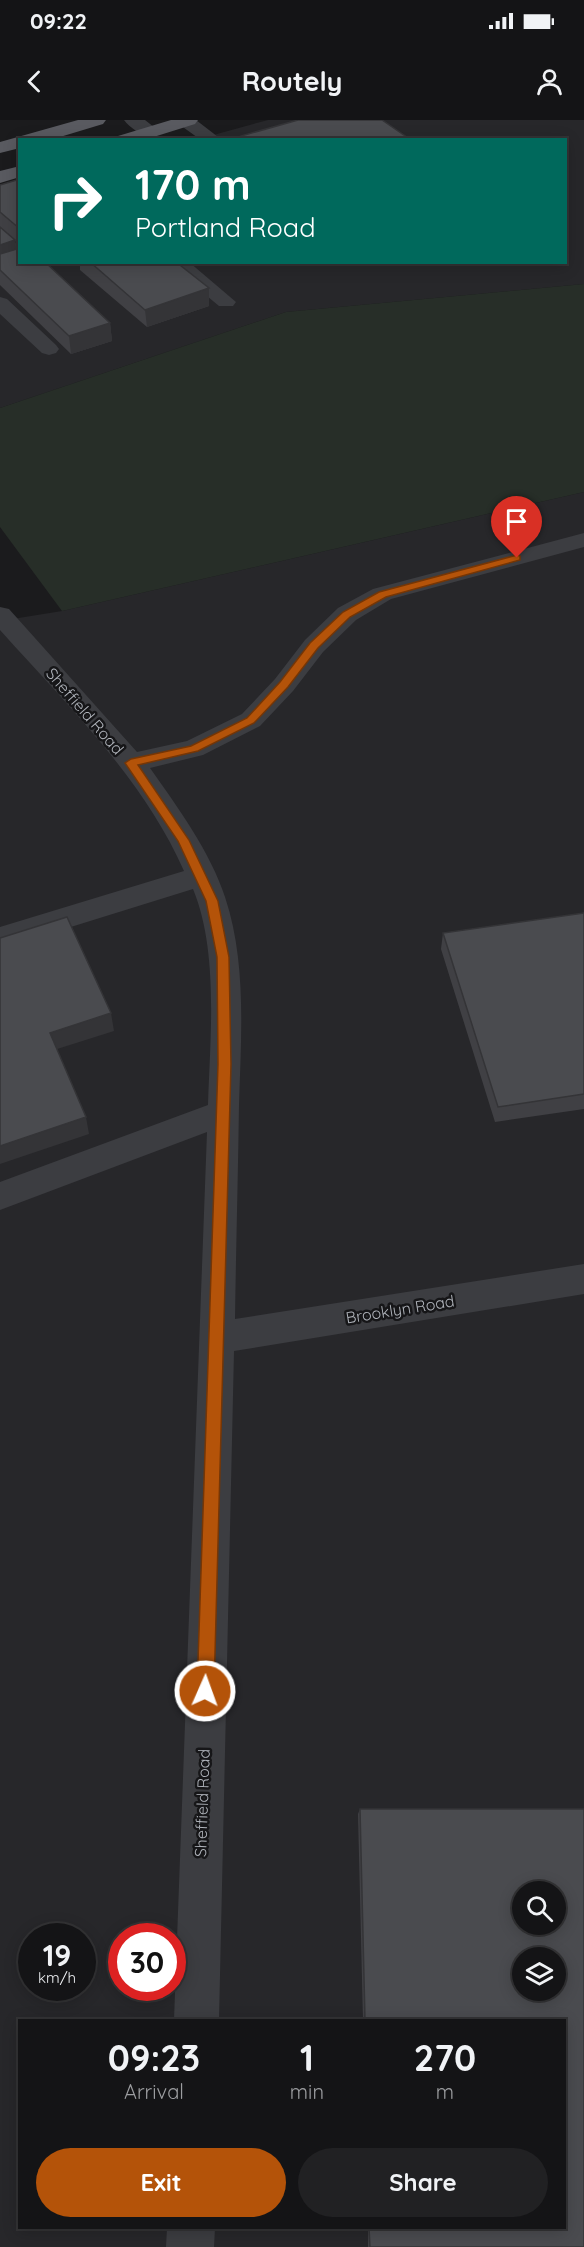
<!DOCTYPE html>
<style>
body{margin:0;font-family:Quicksand,sans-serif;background:#212123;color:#f1f3f6;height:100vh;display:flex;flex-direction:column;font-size:22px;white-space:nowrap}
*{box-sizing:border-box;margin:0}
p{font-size:20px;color:#9d9ea1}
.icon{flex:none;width:33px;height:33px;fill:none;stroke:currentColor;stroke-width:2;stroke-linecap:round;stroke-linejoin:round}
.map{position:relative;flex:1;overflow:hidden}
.panel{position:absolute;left:18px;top:1899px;width:548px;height:210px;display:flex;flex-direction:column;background:#141416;border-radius:0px;box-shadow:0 3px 15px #0003,0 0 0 2px #333335}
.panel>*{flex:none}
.guide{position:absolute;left:18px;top:18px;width:549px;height:126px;border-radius:0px;box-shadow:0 3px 15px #0003,0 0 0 2px #333335;background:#00695c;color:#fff;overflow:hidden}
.tools{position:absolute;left:512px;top:1761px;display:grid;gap:12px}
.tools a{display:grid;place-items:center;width:54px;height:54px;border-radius:50%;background:#141416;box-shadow:0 3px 15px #0003,0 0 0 2px #333335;font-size:30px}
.speed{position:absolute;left:18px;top:1803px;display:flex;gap:12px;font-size:30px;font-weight:700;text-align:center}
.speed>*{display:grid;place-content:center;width:78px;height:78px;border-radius:50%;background:#141416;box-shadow:0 3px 15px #0003,0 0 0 2px #333335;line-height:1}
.speed small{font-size:15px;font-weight:400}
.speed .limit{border:9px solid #d22;background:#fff;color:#111}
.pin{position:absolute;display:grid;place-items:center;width:51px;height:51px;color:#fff;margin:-62px -26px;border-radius:50% 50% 50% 0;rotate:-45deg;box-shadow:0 0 6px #0007}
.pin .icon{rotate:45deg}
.me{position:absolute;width:66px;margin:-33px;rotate:2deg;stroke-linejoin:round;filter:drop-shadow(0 0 4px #0008)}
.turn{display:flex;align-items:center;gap:21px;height:126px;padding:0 18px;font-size:27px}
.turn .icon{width:78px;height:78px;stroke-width:2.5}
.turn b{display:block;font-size:42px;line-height:51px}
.eta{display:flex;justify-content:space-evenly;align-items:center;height:102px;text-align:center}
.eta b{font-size:36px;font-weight:800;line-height:42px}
.action{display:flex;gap:12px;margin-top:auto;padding:12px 18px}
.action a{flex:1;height:69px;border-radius:36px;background:#b45309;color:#fff;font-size:24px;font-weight:800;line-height:69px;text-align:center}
.action a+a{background:#212123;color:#f1f3f6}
.status{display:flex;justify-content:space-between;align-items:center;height:42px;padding:0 30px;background:#141416;direction:ltr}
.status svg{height:16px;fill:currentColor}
header{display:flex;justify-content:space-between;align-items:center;height:78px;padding:0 18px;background:#141416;font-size:27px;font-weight:800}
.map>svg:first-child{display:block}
.built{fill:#27272a;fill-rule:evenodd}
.green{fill:#272e28}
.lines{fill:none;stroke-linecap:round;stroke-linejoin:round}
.minor{fill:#3c3d41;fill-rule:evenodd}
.major{fill:#595a60;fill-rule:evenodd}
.wall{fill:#404044;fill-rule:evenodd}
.shaded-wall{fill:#343437}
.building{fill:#4a4b4f;stroke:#343437;stroke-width:1.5;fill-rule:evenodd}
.route{fill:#b45309;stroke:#753606;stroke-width:1.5}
.labels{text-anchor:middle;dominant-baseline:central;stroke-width:5;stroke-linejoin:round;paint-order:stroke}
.street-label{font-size:16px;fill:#afb3ba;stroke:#161618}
</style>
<div class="status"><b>09:22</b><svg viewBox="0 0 49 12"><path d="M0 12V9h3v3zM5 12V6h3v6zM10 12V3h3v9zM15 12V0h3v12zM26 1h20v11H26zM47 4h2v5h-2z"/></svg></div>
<header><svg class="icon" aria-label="back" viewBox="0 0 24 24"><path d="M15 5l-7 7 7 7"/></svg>Routely<svg class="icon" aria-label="person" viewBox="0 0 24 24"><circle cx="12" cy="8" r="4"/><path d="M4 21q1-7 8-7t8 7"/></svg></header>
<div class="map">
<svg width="584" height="2127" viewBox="0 0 584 2127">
<rect width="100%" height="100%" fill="#1b1b1d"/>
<path class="built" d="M268,0H584V164L286,192L0,288V76L19,70L20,142H566V20L199,19Z
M584,372V2127H0V501L62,491ZM522,1772H555V1804H522ZM32,1816H82V1868H32ZM122,1816H172V1868H122ZM522,1838H555V1870H522ZM20,1900H564V2108H20Z"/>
<path class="green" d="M584,164V372L62,491L0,407V288L286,192Z"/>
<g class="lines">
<path class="minor" d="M124,0H145L159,11L156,15C144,18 131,9 124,0Z
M178,0H196L222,20H201L180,5Z
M166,142H189L236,182L233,186H219Z
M0,177L7,179L56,225L59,229L56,233L49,235L42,233L0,194Z
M584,413V427L391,479L356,500L323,532L293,571L260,606L203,635L150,648C177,686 211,733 225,777C247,843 241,917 239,985C238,1056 236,1128 235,1199L584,1144V1174L234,1231L219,1900H174L207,1012L0,1090V1062L208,985C210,918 219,832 193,769L0,829V807L184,751C143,658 67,585 0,510V487L9,489L137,632L187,621L242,594L275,559L305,520L338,488L373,469Z
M167,2108H215L214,2127H166Z"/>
<path class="major" d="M78,0H106L103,4L50,20H20V28L0,33V22Z
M171,0H198L195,4L144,20H115L118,16Z
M20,46V57L0,63V51Z"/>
</g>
<path class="wall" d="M20,59V124L15,121L17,129L110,203L112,221L71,234L0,165V65Z
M80,142H176L209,186L147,207L80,150Z
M584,793V989L495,1002L441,829L443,813Z
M360,1689H584V2127H368V2108H564V1900H363L358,1694ZM522,1772H555V1804H522ZM522,1838H555V1870H522Z"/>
<path class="shaded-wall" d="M15,120L17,134L0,139V125Z
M209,168V186L147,207L145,190Z
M110,203L112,221L71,234L69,216Z
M111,893L114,911L54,930L50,913Z
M86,997L89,1014L0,1044V1026Z"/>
<path class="building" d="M298,0H382L411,20H246L241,16Z
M20,59V109L0,92V65Z
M0,107L15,120L0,125Z
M20,128V142H45L110,203L69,216L0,150V134Z
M90,142H176L209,168L145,190Z
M584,793V974L498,987L443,813Z
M67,797L111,893L50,913L86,997L0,1026V818Z
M360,1689H584V2127H370L369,2108H564V1900H365ZM522,1772H555V1804H522ZM522,1838H555V1870H522Z"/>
<path class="route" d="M517,435L520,436V440L386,477L350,497L318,528L288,567L254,603L198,631L138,645L189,720L218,781L229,837L231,944L214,1571L211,1577L205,1579L199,1577L197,1571L218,944L217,837L206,781L178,721L125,643L131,639L191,626L247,598L280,562L310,523L343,492L379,472Z"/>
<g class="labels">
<g class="street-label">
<text transform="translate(85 591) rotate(49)">Sheffield Road</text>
<text transform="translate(400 1189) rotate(-9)">Brooklyn Road</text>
<text transform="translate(202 1683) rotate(-88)">Sheffield Road</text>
</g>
</g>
</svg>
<div class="tools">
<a><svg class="icon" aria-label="search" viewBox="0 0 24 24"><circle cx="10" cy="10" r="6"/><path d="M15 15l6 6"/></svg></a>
<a><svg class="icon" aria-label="layers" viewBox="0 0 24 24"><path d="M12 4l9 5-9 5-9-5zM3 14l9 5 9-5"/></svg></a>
</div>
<div class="speed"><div>19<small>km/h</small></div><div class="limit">30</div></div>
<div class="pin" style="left:517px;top:438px;background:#d93025"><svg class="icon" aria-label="arrive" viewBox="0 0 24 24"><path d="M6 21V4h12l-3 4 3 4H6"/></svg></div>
<svg class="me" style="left:205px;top:1571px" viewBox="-20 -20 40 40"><circle r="17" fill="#b45309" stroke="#fff" stroke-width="3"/><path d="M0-11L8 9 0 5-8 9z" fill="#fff"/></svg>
<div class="guide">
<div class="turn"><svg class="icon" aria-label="right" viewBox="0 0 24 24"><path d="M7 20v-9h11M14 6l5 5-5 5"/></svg><div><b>170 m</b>Portland Road</div></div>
</div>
<section class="panel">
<div class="eta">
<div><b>09:23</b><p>Arrival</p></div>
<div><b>1</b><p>min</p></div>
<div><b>270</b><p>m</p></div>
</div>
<div class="action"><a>Exit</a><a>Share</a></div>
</section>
</div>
